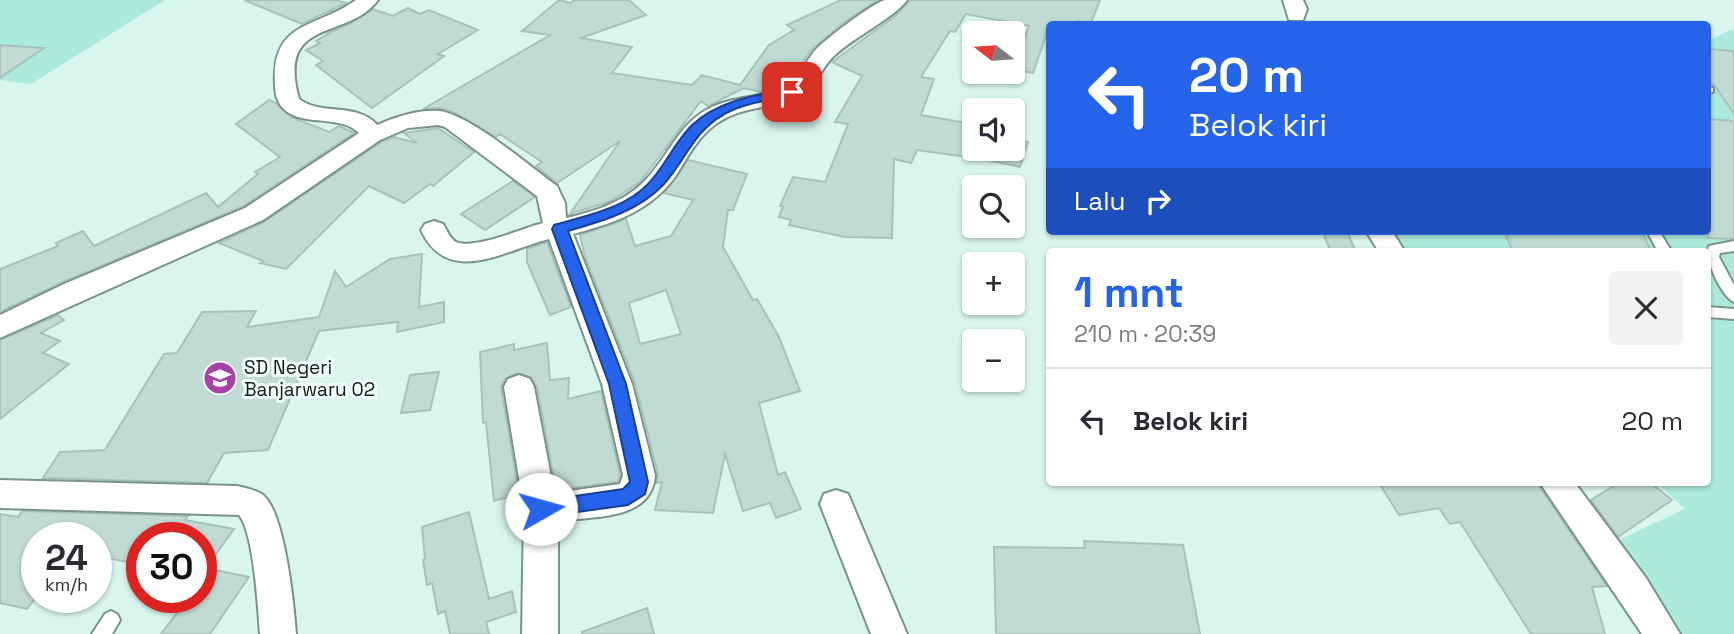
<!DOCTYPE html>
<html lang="id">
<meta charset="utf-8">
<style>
body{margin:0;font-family:"Space Grotesk",sans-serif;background:#f2f2f3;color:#2b2b33;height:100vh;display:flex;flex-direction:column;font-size:26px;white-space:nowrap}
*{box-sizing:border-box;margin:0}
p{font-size:23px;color:#7c7c81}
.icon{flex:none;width:38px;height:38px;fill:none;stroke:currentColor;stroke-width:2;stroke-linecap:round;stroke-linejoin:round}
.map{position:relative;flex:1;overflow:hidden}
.drawer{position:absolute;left:1046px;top:248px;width:665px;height:238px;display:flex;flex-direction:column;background:#fff;border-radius:7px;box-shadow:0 2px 5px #0004}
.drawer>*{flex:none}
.guide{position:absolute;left:1046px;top:21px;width:665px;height:214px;border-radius:7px;box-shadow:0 2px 5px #0004;background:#2563eb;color:#fff;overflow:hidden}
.needle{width:46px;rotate:287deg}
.controls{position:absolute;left:962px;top:21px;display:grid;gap:14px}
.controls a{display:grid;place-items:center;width:63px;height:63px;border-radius:7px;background:#fff;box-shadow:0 2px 5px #0004;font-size:35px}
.speed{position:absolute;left:21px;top:522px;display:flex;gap:14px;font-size:35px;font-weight:700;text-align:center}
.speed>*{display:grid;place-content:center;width:91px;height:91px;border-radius:50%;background:#fff;box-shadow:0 2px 5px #0004;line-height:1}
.speed small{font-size:18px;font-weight:400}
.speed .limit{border:10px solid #d22;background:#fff;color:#111}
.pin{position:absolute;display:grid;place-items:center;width:60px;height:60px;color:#fff;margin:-30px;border-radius:14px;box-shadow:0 4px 10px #0006}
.me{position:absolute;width:77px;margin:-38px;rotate:83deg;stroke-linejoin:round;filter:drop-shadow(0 0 5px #0008)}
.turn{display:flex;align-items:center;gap:24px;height:147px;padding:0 28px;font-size:32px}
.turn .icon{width:91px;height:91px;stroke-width:2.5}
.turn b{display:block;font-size:49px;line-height:60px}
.then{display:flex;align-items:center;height:66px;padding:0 28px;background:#0003;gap:14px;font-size:26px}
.round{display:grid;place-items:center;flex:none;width:74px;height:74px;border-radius:7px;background:#f2f2f3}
.overview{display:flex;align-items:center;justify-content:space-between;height:119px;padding:0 28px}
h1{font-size:42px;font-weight:700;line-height:52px;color:#2563eb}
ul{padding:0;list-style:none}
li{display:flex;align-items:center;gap:21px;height:105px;padding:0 28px;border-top:2px solid #e1e1e2}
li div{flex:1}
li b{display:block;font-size:26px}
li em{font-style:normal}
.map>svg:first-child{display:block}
.green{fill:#acebdb}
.building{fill:#bfdbd4;stroke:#a7c2bb;stroke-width:2;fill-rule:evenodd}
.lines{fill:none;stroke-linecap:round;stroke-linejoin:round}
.lane-casing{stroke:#7a948d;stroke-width:4}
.street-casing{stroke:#7a948d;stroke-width:4}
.lane{fill:#fff;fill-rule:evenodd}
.street{fill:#fff;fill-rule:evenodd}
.route{fill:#2563eb;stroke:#184099;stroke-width:2}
.labels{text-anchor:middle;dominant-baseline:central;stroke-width:6;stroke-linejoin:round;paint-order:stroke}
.poi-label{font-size:19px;fill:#121c1a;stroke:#f3fffc;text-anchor:start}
</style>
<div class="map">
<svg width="1734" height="634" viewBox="0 0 1734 634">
<rect width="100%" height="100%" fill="#d9f6ee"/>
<path class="green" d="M0,0H165L31,84L0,80Z
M1734,29V634H1671L1610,544L1685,509L1657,483H1708V252H1389L1373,231H1708V40Z"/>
<path class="building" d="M244,0H336L346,3L302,24Z
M559,0L571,3L574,0H629L646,15L581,38L632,47L612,73L692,85L702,75L740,85L769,45L794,30L787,25L841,0H878L846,21L810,51L793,78L788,82L783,81L780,86L761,92L744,88L708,106L701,101L640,182L611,201L570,214L620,141L557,183L536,166L542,162L500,134L496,137L453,112L439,108L423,109L550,35L522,31Z
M910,0H1100L1091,23L1078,21L1073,24H1050L1033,73L1013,69L1029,26L966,14L955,32L950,31L921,77L934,79L921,115L972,124L966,131L975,133V158L917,150L911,163L894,159L892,238L845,237L789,225L791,220L779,217L783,206H780L793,177L825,182L848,124L835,122L862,76L832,62L895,16Z
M408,8L420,14L429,10L478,30L438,54L444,56L372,108L316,65L323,61L306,50L320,43L316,41L328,34H326L351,23L373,9L393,16Z
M0,45L44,48L0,78Z
M1708,49L1734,51V114L1715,86L1708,81Z
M269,100L276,103L291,117L329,132L339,126L354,133L244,206L63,282L0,312V269L58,246L56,243L83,231L94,246L206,193L218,207L258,174L255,172L280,157L236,124Z
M1708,119L1734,121V239L1708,238Z
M438,128L474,152L433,186L430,184L404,203L369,186L286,269L260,263L263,261L219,243L264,222L381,142L394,137L417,143L404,133Z
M1013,139L1028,142L1020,167L978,158L982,149H1013Z
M688,160L747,174L733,210H728L723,247L753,300L757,299L779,337L800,391L759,403L778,475L785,472L801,509L776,518L770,503L743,511L725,454L713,513L655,510L662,482L656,483L658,474L635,383L585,257L580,235L626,219L635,246L671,236L693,200L664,193ZM666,290L681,334L640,344L629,303Z
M513,181L535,197L485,230L461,214Z
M1322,231H1347L1356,252H1331Z
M1504,231H1641L1652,252H1513Z
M547,242L571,307L550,315L527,262V249Z
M422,254L419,307L444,302V322L397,332L398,322L319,331L268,450L224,453L207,483L43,478L60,452L105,450L164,354L177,353L202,312L256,311L247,327L319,317L335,271L346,287L390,259Z
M58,315L64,320L41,333L60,341L43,353L69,364L0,419V340Z
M547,343L550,380L569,378L568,399L601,391L620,475L618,482L556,490L537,387L531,377L518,373L506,378L501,387L519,494L494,501L486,422L483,423L480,352L514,344V350Z
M439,372L430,410L401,413L410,375Z
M1379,483H1537L1607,586L1592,587L1605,634H1531L1460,522L1450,524L1439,508L1399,515Z
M1618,483H1651L1672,500L1618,537L1591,500Z
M22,511L188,516L185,520L234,529L206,568L249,577L210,634H161L189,597H201V537H142V552L133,563L96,556V537H37V596L27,609L0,603V514L18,517Z
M469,512L489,599L512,591L516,612L486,622L489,634H450L445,611L438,614L432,583L427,585L423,560L425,559L422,527Z
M1084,541L1183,545L1200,634H996L994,547L1085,548Z
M647,608L654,634H582V632Z"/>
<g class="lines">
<defs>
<path id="lane" d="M1708,87L1713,88V92L1708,93Z
M1647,231H1659L1672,252H1658Z
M1734,241V251L1720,253L1719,257L1734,285V302C1721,296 1704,258 1709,246Z
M1708,307L1734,309V319L1708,317Z
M111,611L117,614L120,620L112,634H92L105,614Z"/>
<path id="street" d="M356,0H378C348,41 276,16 299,99C321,116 358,102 377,125C395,117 419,109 439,111C471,115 529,166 557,186L565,203L566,218C597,211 630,200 650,175C670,152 681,122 710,108C736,94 772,100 795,80C803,73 806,61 813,53C821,42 873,3 885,0C892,0 900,0 907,0C894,18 854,37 835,55C819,69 818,88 797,98C770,109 740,106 716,124C698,137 688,156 677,174C652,211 614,223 573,234L632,384L655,475C652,521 593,516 558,521V634H522L524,509L504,387L508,379L519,375L530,379L534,387L554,493L620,484L623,475L602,384L549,239C505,250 448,288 421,230L425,224L434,221L443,224C447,230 449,238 456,242C474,250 523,228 543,223L537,196L445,127L438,125L408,128L380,140L263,220L0,338V315L64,284L245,208L359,133C344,118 318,123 298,117C282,112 275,101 275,85C271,20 316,29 356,0Z
M1283,0H1303L1307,9L1303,20H1289Z
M1366,231H1392L1405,252H1379Z
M0,480L237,486C245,488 257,490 263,495C285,513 294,606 296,634H260C258,608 254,533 239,515L0,508Z
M1540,483H1575L1646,578L1680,634H1642Z
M836,490L848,494L907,634H871L820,504L824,494Z"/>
</defs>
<use href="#lane" class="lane-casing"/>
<use href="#street" class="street-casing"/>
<use href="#lane" class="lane"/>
<use href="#street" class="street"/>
</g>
<path class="route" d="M792,88L798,92L796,95C772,100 745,102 723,115C694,131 685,161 664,184C639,211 602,221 568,231L626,384L648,482L645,494L628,505L541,517L534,515L532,509L534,503L541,501L623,489L630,482L609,384L552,229L554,225C582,217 616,210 639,192C662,174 672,145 692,125C719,100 757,95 792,88Z"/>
<defs>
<symbol id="school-disc" viewBox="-11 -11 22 22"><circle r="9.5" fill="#a641a6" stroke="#f3fffc"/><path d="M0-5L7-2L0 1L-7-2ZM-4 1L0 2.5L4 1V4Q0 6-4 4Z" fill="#fff"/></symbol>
</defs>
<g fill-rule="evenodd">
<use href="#school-disc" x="201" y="359" width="38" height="38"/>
</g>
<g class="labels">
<g class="poi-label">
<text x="244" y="367">SD Negeri<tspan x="244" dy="22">Banjarwaru 02</tspan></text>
</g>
</g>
</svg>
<div class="controls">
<a><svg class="needle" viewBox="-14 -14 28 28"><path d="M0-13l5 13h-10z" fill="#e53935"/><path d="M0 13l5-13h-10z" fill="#7c7c81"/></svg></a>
<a><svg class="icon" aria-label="sound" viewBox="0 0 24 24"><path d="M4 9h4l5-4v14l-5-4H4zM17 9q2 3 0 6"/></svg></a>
<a><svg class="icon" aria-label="search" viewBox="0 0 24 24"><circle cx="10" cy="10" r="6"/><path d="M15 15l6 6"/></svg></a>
<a>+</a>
<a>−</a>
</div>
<div class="speed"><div>24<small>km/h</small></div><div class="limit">30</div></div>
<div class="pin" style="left:792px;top:92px;background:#d93025"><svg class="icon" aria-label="arrive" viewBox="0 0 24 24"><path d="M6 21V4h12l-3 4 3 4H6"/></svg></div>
<svg class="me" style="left:541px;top:509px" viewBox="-20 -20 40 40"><circle r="19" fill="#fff"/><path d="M0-13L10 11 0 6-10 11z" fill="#2563eb"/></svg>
<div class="guide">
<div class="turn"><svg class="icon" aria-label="left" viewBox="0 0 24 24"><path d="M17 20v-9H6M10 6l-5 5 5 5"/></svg><div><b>20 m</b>Belok kiri</div></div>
<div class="then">Lalu<svg class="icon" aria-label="right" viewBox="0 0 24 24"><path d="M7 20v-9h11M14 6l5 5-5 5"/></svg></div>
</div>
<section class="drawer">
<div class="overview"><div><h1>1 mnt</h1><p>210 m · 20:39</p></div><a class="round"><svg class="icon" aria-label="close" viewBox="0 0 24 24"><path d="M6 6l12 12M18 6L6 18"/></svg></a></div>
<ul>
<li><svg class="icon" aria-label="left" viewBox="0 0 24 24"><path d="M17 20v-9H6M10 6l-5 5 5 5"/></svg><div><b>Belok kiri</b></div><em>20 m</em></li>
</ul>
</section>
</div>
